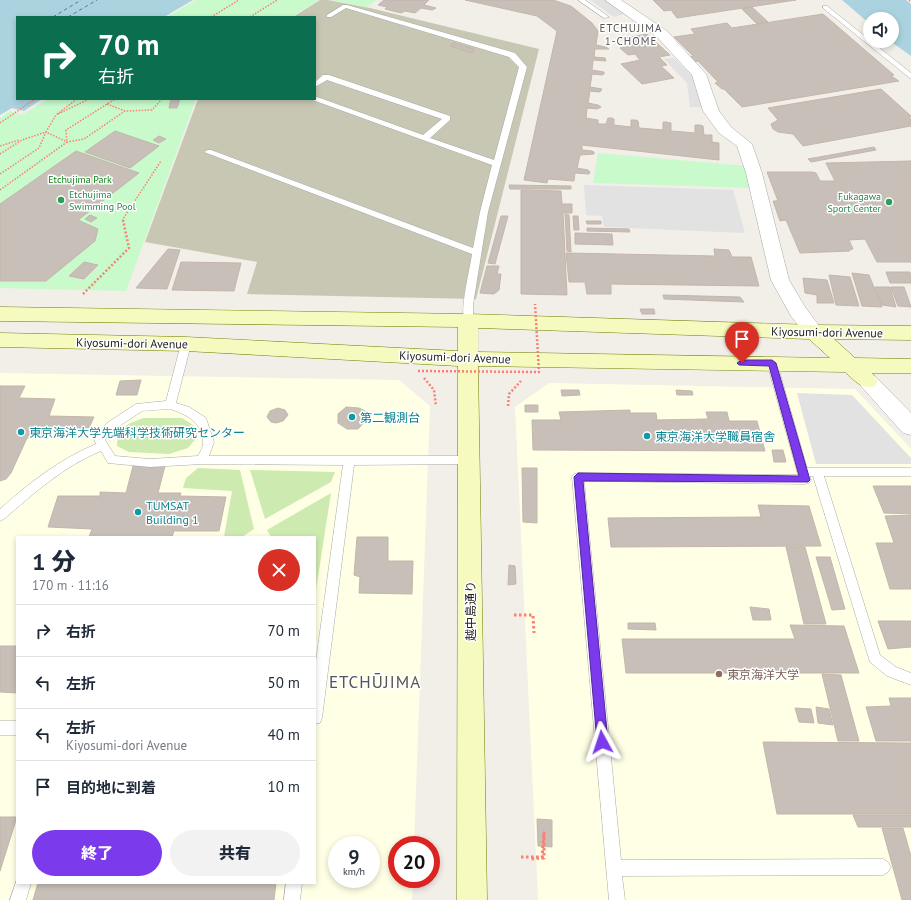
<!DOCTYPE html>
<html lang="ja">
<meta charset="utf-8">
<style>
body{margin:0;font-family:"PT Sans","Noto Sans JP",sans-serif;background:#f2f2f3;color:#1f2937;height:100vh;display:flex;flex-direction:column;font-size:15px;white-space:nowrap}
*{box-sizing:border-box;margin:0}
p{font-size:13px;color:#747a83}
.icon{flex:none;width:22px;height:22px;fill:none;stroke:currentColor;stroke-width:2;stroke-linecap:round;stroke-linejoin:round}
.map{position:relative;flex:1;overflow:hidden}
.drawer{position:absolute;left:16px;top:536px;width:300px;height:348px;display:flex;flex-direction:column;background:#fff;border-radius:0px;box-shadow:0 2px 6px #0003}
.drawer>*{flex:none}
.guide{position:absolute;left:16px;top:16px;width:300px;height:84px;border-radius:0px;box-shadow:0 2px 6px #0003;background:#0b6e4f;color:#fff;overflow:hidden}
.fabs{position:absolute;left:863px;top:12px;display:grid;gap:8px}
.fabs a{display:grid;place-items:center;width:36px;height:36px;border-radius:50%;background:#fff;box-shadow:0 2px 6px #0003;font-size:20px}
.speed{position:absolute;left:328px;top:836px;display:flex;gap:8px;font-size:20px;font-weight:700;text-align:center}
.speed>*{display:grid;place-content:center;width:52px;height:52px;border-radius:50%;background:#fff;box-shadow:0 2px 6px #0003;line-height:1}
.speed small{font-size:10px;font-weight:400}
.speed .limit{border:6px solid #d22;background:#fff;color:#111}
.pin{position:absolute;display:grid;place-items:center;width:34px;height:34px;color:#fff;margin:-41px -17px;border-radius:50% 50% 50% 0;rotate:-45deg;box-shadow:0 0 4px #0007}
.pin .icon{rotate:45deg}
.me{position:absolute;width:44px;margin:-22px;rotate:355deg;stroke-linejoin:round;filter:drop-shadow(0 0 3px #0008)}
.turn{display:flex;align-items:center;gap:14px;height:84px;padding:0 16px;font-size:18px}
.turn .icon{width:52px;height:52px;stroke-width:2.5}
.turn b{display:block;font-size:28px;line-height:34px}
.round{display:grid;place-items:center;flex:none;width:42px;height:42px;border-radius:21px;background:#f2f2f3}
.head{display:flex;align-items:center;justify-content:space-between;height:68px;padding:0 16px}
h1{font-size:24px;font-weight:800;line-height:30px}
.primary-button{display:flex;gap:8px;margin-top:auto;padding:8px 16px}
.primary-button a{flex:1;height:46px;border-radius:24px;background:#7c3aed;color:#fff;font-size:16px;font-weight:800;line-height:46px;text-align:center}
.primary-button a+a{background:#f2f2f3;color:#1f2937}
ul{padding:0;list-style:none}
li{display:flex;align-items:center;gap:12px;height:52px;padding:0 16px;border-top:1px solid #e0e1e3}
li div{flex:1}
li b{display:block;font-size:15px}
li em{font-style:normal}
.map>svg:first-child{display:block}
.education{fill:#ffffe5;fill-rule:evenodd}
.construction{fill:#c7c7b4}
.grass{fill:#cdebb0}
.park{fill:#c8facc}
.parking{fill:#e2e2e2}
.water{fill:#aad3df}
.lines{fill:none;stroke-linecap:round;stroke-linejoin:round}
.ferry{stroke:#4a7aab;stroke-width:1;stroke-dasharray:3.5 3;stroke-linecap:butt}
.building{fill:#c7bfb8;stroke:#c4b6ab}
.lane-casing{stroke:#a9a9a9;stroke-width:1}
.street-casing{stroke:#a9a9a9;stroke-width:1}
.secondary-casing{stroke:#707d05;stroke-width:1}
.path-far2{stroke:#fa8072;stroke-width:1.5;stroke-dasharray:1.5 1.5;stroke-linecap:butt}
.path-far1{stroke:#fa8072;stroke-width:2.5;stroke-dasharray:2 2;stroke-linecap:butt}
.path{stroke:#fa8072;stroke-width:3;stroke-dasharray:2.5 2.5;stroke-linecap:butt}
.lane{fill:#fff;fill-rule:evenodd}
.street{fill:#fff;fill-rule:evenodd}
.secondary{fill:#f7fabf;fill-rule:evenodd}
.path-bridge{stroke:#fa8072;stroke-width:2.5;stroke-dasharray:2 2;stroke-linecap:butt}
.route{fill:#7c3aed;stroke:#51269a}
.leisure-dot{fill:#2e9e5b;stroke:#fff;stroke-width:1.5}
.culture-dot{fill:#0f9aa8;stroke:#fff;stroke-width:1.5}
.education-dot{fill:#8d6e63;stroke:#fff;stroke-width:1.5}
.labels{text-anchor:middle;dominant-baseline:central;stroke-width:3;stroke-linejoin:round;paint-order:stroke}
.far-park-label{font-size:10px;fill:#0c8416;stroke:#fff}
.far-leisure-label{font-size:10px;fill:#27864d;stroke:#fff;text-anchor:start}
.far-neighbourhood-label{font-size:11px;letter-spacing:1px;fill:#555;stroke:#fff}
.street-label{font-size:12px;fill:#222;stroke:#fff}
.culture-label{font-size:12px;fill:#0d838f;stroke:#fff;text-anchor:start}
.education-label{font-size:12px;fill:#785e54;stroke:#fff;text-anchor:start}
.near-quarter-label{font-size:17px;letter-spacing:1px;fill:#555;stroke:#fff}
</style>
<div class="map">
<svg width="911" height="900" viewBox="0 0 911 900">
<rect width="100%" height="100%" fill="#f2efe9"/>
<path class="education" d="M0,373L399,380L430,406L414,845H397V879H413L412,900H0ZM17,537H315V883H17ZM337,845H371V879H337Z
M549,383L855,389L911,449V900H538L515,407Z"/>
<path class="construction" d="M320,0H328L370,8L539,49L476,299L247,294L257,262L145,242L198,99H315V17H293Z"/>
<path class="grass" d="M143,418H182L193,425L198,436L188,448L169,454L129,452L117,446C118,426 126,425 143,418Z
M198,468L240,470L254,529L242,537H224L232,491L183,488L186,478Z
M250,470L335,472L331,482L265,519Z
M331,493L315,596V537H271L267,530Z"/>
<path class="park" d="M196,0H319L291,17H167Z
M331,0H376L367,7Z
M48,99H196L126,291L0,288V118L10,111L22,115Z
M598,153L748,166L754,188L593,183Z"/>
<path class="parking" d="M590,0H604L624,14L614,17Z
M674,58L697,81L703,107H690L687,83L664,59Z
M584,185L733,190L745,233L604,227L602,216L586,215Z
M797,393L852,395L911,458V464H816Z"/>
<path class="water" d="M0,0H193L164,17H17V99H42L24,111L12,108L0,115Z
M842,0H906L911,4V56L890,41H892V19H870V24Z"/>
<g class="lines">
<path class="ferry" d="M53,17L81,0
M68,17L97,0"/>
</g>
<path class="building" d="M384,0H429L424,5L436,8L432,10L421,8L415,13L405,11L401,13L385,9L387,7L378,5Z
M465,0H553L571,6L592,23L598,31L596,45L606,47L609,49H595L594,57L605,58L606,61L593,60L592,70L604,72V74L602,75L592,74L590,87L602,89L600,92L590,91L588,103L598,105L601,107L597,109L587,108L586,118L598,120V124H606L608,118H612L614,119V125L631,127V120H636L638,121L639,128L663,130V122H666L671,123V131L695,133V125H700L703,126L704,135H712V142L719,143V160L582,145V150L592,151L594,152V154L580,155L577,168L588,170L590,172L589,174L575,173L574,181L548,179L547,183L524,180L557,31L537,16Z
M653,0H796L677,18L671,10L664,11Z
M752,7L768,22L757,24L742,9Z
M823,14L894,75L891,76L899,81L742,107L724,89H722L715,83L718,82L698,61L695,62L690,57L693,56L674,37L695,34L691,29L727,23L732,28Z
M647,34L670,55L659,57L667,65L661,66L674,78L642,84L621,64L640,60L635,54L628,55L620,48L634,45L626,38Z
M453,43L475,49L472,53L450,46Z
M881,89L911,116L909,118L911,119V126L803,146L793,134L778,132L773,129L771,124L778,120L768,108Z
M171,99H180L177,108H169Z
M115,131L159,146L130,168L85,152Z
M159,136L166,139L159,143L153,140Z
M874,147L876,150L811,162L808,159Z
M76,151L139,173L78,220L98,229L95,241L46,281H0V204Z
M911,161V262H877L865,239L849,240L853,249L849,250L850,251L800,253L786,220L780,221L773,201H778L767,172H812L816,173L820,181H835L826,163Z
M509,185L571,186V189H510Z
M521,190L561,191L562,204H572V213H563L567,295L521,294Z
M565,214L569,215L571,252L567,251Z
M90,215L97,218L91,222L85,219Z
M501,216H508L495,264L488,263Z
M573,216H578L579,230H574Z
M586,221H601V224H587Z
M587,228L629,229L630,232L587,231Z
M575,233L612,234L613,245L575,244Z
M168,249L180,250L167,289L136,288Z
M714,249L729,250L732,257H751L759,286L611,284V294H587L585,282H569L566,253L715,256Z
M84,262L98,265L84,279L69,276Z
M181,262L241,263L234,291L172,290Z
M487,266H499L497,274H501L499,290L494,294L480,293Z
M886,272H910L911,283H890Z
M852,273L869,275L882,307L862,306Z
M829,275L850,277L859,306L836,305Z
M803,278L827,280L834,303H817V295L805,293Z
M875,287H890L896,307L882,305Z
M891,287H904L911,307L898,306Z
M663,295L740,297L744,302L664,299Z
M640,309H654L655,314H642Z
M141,380L137,395H116L120,381Z
M0,386H25L19,398L55,399L49,416L94,417L89,428H44L41,436L27,438L11,473L6,479L0,481Z
M561,390H579L580,395L562,396Z
M676,390L692,391L693,395H677Z
M525,405H538V412H525Z
M346,407L359,408L367,412L366,420L358,429H347L338,423V414Z
M278,408L285,410L288,415L283,421L276,423L271,422L267,417L270,411Z
M630,410V413H656L657,420L708,419L706,412H727L729,421H757L765,451L533,450L532,420H561L559,412Z
M772,450H783L786,462H774Z
M133,466H165L158,493H181L180,496L226,497L219,531H174L172,537H89L92,529L48,527L58,496H100V492L126,493Z
M522,468H537V523L523,522Z
M873,486H911V514L884,513Z
M758,505L809,506L821,546L611,547L608,518L761,517Z
M911,515V589H890L876,543H894L885,516Z
M357,537H388V561H413L412,594L359,593L360,577L354,575Z
M786,547H805L826,624H804Z
M816,557H830L845,609L832,610Z
M509,565L515,566L516,584L508,585Z
M750,607L769,609L771,620H753Z
M878,621H911V647L888,649Z
M628,623H655L656,630L628,629Z
M790,625L844,626L859,673H626L622,639H795Z
M0,646H17V693L0,692Z
M822,674L841,675L859,741H838Z
M889,698H911V741H876L866,707L891,706Z
M816,707L829,709L833,725L818,723Z
M795,708L811,709L814,723L799,722Z
M763,742L911,743V814H777Z
M853,815H911V827H858Z
M0,817H17L0,871Z
M537,819L552,820V847L538,846Z
M882,828H903L911,856V900H902Z
M38,883H276L274,900H33Z"/>
<g class="lines">
<defs>
<path id="lane" d="M578,0H585L609,17L604,18Z
M343,5H347L515,53L527,67L488,212L473,305V321L471,323H465C459,312 470,269 472,254L204,152L208,150H211L473,248L480,212L492,165L310,99L317,97L423,135L442,119L327,80L315,87V82L323,75H329L450,116V120L430,138L494,160L519,67L509,57L346,8L331,17H327V15Z
M823,6H827L911,73V79L823,8Z
M186,341L191,344L176,403L189,407L206,418L214,442L209,456H469L473,457L475,460L473,463L469,464L354,465L322,718L320,723L315,724V668L343,465L202,464L150,467L108,463L101,451C64,466 34,493 4,519L0,521V509C29,483 60,459 96,444L94,439L107,423L136,404L166,401L181,344ZM170,409C186,414 202,422 203,441C204,446 200,452 198,456L150,459L115,456L105,440L115,429L142,411Z
M772,359L776,360L777,363L807,468H911V476H824L880,655L896,667L911,673V685L887,676L870,662L813,476H810L811,480L809,483L805,484L584,481L621,860L883,859L888,862L891,867L888,872L883,875L622,876L625,900H609L572,477L574,474L578,473L798,475L767,363L768,360Z
M0,721H17V735H0Z
M17,879V883H31L26,900H10Z
M286,883H302L300,900H284Z"/>
<path id="street" d="M605,0H621L667,31L706,74L719,111L731,127L752,144L762,173L789,280L805,307L824,332L821,337L814,339L807,337L791,316L771,280L746,173L737,146L719,133L703,111L692,75L657,37Z
M868,374L875,376L911,413V435L903,433L861,386L858,381L861,376Z"/>
<path id="secondary" d="M0,307L468,314L814,325L911,326V340L834,339L855,358L911,359V373H872L878,381L875,386C862,390 855,381 845,372L478,366L487,900H457L458,366L186,351L0,347V333L186,337L458,351V327L0,321ZM478,328L809,339L830,358L478,352Z"/>
</defs>
<use href="#lane" class="lane-casing"/>
<use href="#street" class="street-casing"/>
<use href="#secondary" class="secondary-casing"/>
<path class="path-far2" d="M909,0L911,2
M211,17L239,0
M250,17L277,0
M77,99L56,115L46,132L67,142L84,139L125,111L152,110L162,99
M107,104L125,111
M58,114L89,99
M0,123L35,99
M0,146L19,140
M0,154L22,140L46,132L39,148L0,174
M0,190L67,142L66,130L115,99
M123,221V219L161,161"/>
<path class="path-far1" d="M83,294L129,248L123,220
M424,378L434,390L436,406
M508,406L509,394L521,381"/>
<path class="path" d="M514,615H533L534,633
M521,857H542L544,833V858L530,859"/>
<use href="#lane" class="lane"/>
<use href="#street" class="street"/>
<use href="#secondary" class="secondary"/>
<path class="path-bridge" d="M418,371L539,372L535,304"/>
</g>
<path class="route" d="M742,360H772L776,363L810,480L808,482L583,481L608,742L606,746L602,748L598,746L597,742L574,477L578,473L799,476L769,366L739,365L737,363Z"/>
<g class="leisure-dot">
<circle cx="61" cy="200" r="4"/>
<circle cx="889" cy="202" r="4"/>
</g>
<g class="culture-dot">
<circle cx="352" cy="417" r="4"/>
<circle cx="21" cy="432" r="4"/>
<circle cx="647" cy="436" r="4"/>
<circle cx="138" cy="512" r="4"/>
</g>
<circle class="education-dot" cx="719" cy="674" r="4"/>
<g class="labels">
<g class="far-park-label">
<text x="80" y="179">Etchujima Park</text>
</g>
<g class="far-leisure-label">
<text x="69" y="194">Etchujima<tspan x="69" dy="12">Swimming Pool</tspan></text>
<text x="881" y="196" text-anchor="end">Fukagawa<tspan x="881" dy="12">Sport Center</tspan></text>
</g>
<g class="far-neighbourhood-label">
<text x="631" y="28">ETCHUJIMA<tspan x="631" dy="13">1-CHOME</tspan></text>
</g>
<g class="street-label">
<text transform="translate(827 332) rotate(1)">Kiyosumi-dori Avenue</text>
<text transform="translate(132 343) rotate(1)">Kiyosumi-dori Avenue</text>
<text transform="translate(455 357) rotate(2)">Kiyosumi-dori Avenue</text>
<text transform="translate(470 611) rotate(-90)">越中島通り</text>
</g>
<g class="culture-label">
<text x="360" y="417">第二観測台</text>
<text x="29" y="432">東京海洋大学先端科学技術研究センター</text>
<text x="655" y="436">東京海洋大学職員宿舎</text>
<text x="146" y="505">TUMSAT<tspan x="146" dy="14">Building 1</tspan></text>
</g>
<g class="education-label">
<text x="727" y="674">東京海洋大学</text>
</g>
<g class="near-quarter-label">
<text x="375" y="682">ETCHŪJIMA</text>
</g>
</g>
</svg>
<div class="fabs">
<a><svg class="icon" aria-label="sound" viewBox="0 0 24 24"><path d="M4 9h4l5-4v14l-5-4H4zM17 9q2 3 0 6"/></svg></a>
</div>
<div class="speed"><div>9<small>km/h</small></div><div class="limit">20</div></div>
<div class="pin" style="left:742px;top:363px;background:#d93025"><svg class="icon" aria-label="arrive" viewBox="0 0 24 24"><path d="M6 21V4h12l-3 4 3 4H6"/></svg></div>
<svg class="me" style="left:602px;top:742px" viewBox="-20 -20 40 40"><path d="M0-17L14 15 0 8-14 15z" fill="#7c3aed" stroke="#fff" stroke-width="4"/></svg>
<div class="guide">
<div class="turn"><svg class="icon" aria-label="right" viewBox="0 0 24 24"><path d="M7 20v-9h11M14 6l5 5-5 5"/></svg><div><b>70 m</b>右折</div></div>
</div>
<section class="drawer">
<div class="head"><div><h1>1 分</h1><p>170 m · 11:16</p></div><a class="round" style="background:#d93025;color:#fff"><svg class="icon" aria-label="close" viewBox="0 0 24 24"><path d="M6 6l12 12M18 6L6 18"/></svg></a></div>
<ul>
<li><svg class="icon" aria-label="right" viewBox="0 0 24 24"><path d="M7 20v-9h11M14 6l5 5-5 5"/></svg><div><b>右折</b></div><em>70 m</em></li>
<li><svg class="icon" aria-label="left" viewBox="0 0 24 24"><path d="M17 20v-9H6M10 6l-5 5 5 5"/></svg><div><b>左折</b></div><em>50 m</em></li>
<li><svg class="icon" aria-label="left" viewBox="0 0 24 24"><path d="M17 20v-9H6M10 6l-5 5 5 5"/></svg><div><b>左折</b><p>Kiyosumi-dori Avenue</p></div><em>40 m</em></li>
<li><svg class="icon" aria-label="arrive" viewBox="0 0 24 24"><path d="M6 21V4h12l-3 4 3 4H6"/></svg><div><b>目的地に到着</b></div><em>10 m</em></li>
</ul>
<div class="primary-button"><a>終了</a><a>共有</a></div>
</section>
</div>
